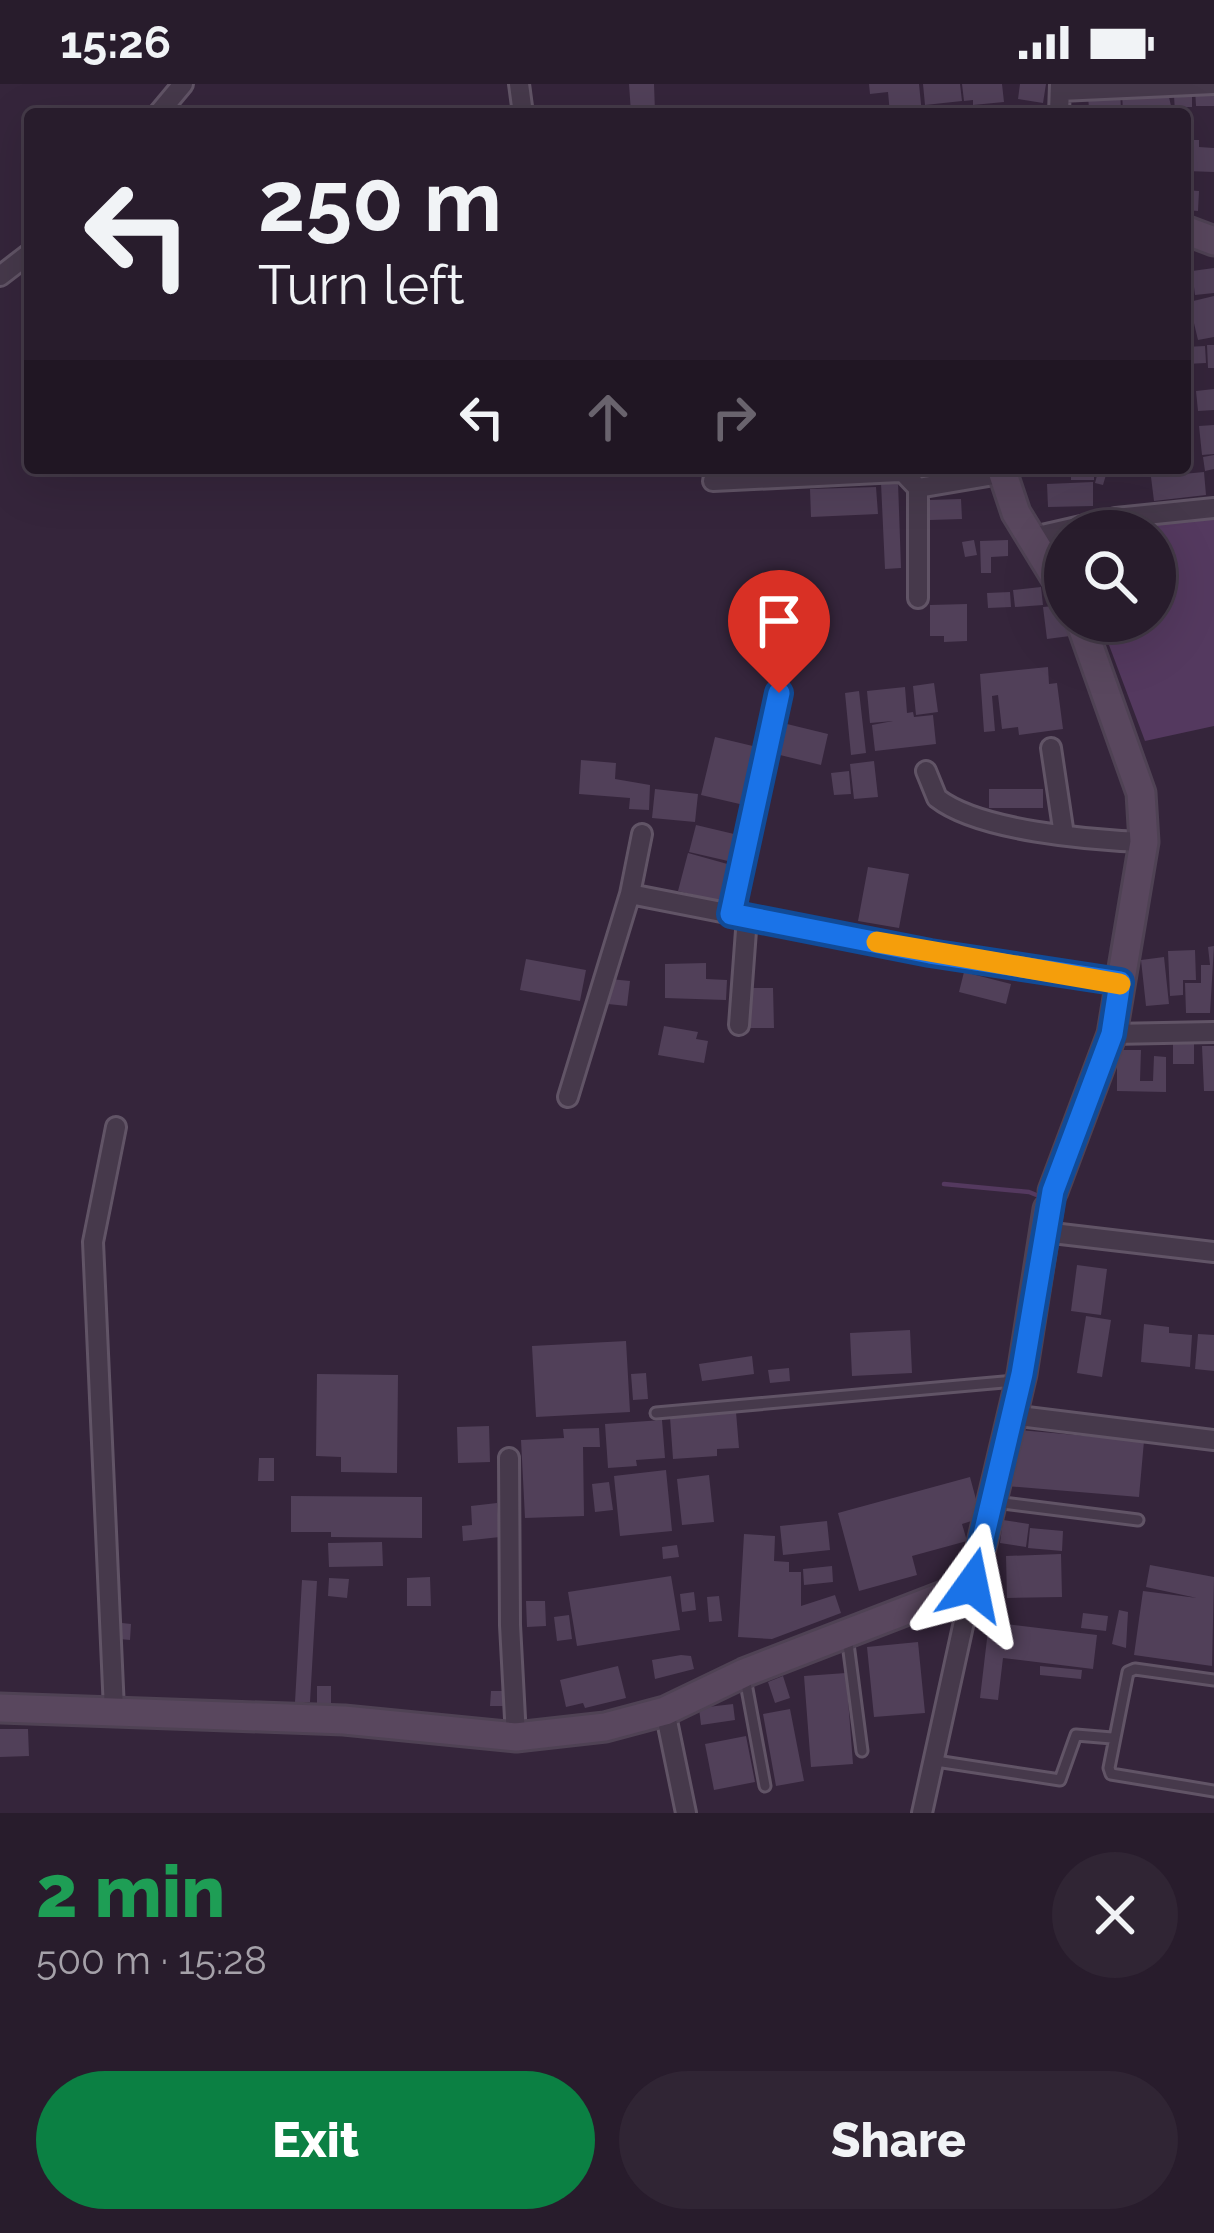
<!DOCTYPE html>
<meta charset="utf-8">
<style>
body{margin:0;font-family:Raleway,sans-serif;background:#302534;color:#f1f3f6;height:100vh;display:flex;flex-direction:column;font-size:45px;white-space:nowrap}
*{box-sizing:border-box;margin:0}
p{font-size:39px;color:#a5a1a9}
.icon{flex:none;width:66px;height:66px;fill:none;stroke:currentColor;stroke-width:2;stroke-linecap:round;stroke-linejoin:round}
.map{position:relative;height:1729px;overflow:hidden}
.sheet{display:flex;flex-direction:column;background:#281c2c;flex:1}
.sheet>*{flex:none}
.guide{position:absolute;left:24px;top:24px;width:1167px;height:366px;border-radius:12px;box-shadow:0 12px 48px #0002,0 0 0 3px #443a48;background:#281c2c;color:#f1f3f6;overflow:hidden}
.controls{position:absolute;left:1044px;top:426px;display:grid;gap:24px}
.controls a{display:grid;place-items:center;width:132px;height:132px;border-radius:50%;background:#281c2c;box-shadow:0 12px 48px #0002,0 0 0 3px #443a48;font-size:60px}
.pin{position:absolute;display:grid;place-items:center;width:102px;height:102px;color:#fff;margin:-123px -51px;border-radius:50% 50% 50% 0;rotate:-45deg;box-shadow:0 0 12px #0007}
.pin .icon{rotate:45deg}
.me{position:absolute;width:132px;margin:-66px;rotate:12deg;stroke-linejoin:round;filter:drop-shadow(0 0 9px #0008)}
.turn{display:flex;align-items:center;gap:42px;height:252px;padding:0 36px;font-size:54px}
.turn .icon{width:156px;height:156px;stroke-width:2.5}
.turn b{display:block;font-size:84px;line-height:102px}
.lanes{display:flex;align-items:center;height:114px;padding:0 36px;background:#0003;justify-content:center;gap:60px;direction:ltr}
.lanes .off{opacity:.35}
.round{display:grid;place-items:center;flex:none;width:126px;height:126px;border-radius:63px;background:#302534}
.headline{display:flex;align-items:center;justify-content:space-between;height:204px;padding:0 36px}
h1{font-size:72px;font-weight:800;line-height:90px;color:#1e9e55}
.action{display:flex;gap:24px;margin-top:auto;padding:24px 36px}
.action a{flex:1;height:138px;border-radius:72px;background:#0b8043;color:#fff;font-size:48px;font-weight:800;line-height:138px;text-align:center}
.action a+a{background:#302534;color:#f1f3f6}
.status{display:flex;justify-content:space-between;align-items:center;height:84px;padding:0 60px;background:#281c2c;direction:ltr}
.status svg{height:33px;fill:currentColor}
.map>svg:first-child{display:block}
.water{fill:#54395f}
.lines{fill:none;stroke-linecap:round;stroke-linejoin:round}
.stream{stroke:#54395f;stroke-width:4.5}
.building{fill:#514059}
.lane-casing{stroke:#615466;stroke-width:15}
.street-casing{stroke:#615466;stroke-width:24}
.secondary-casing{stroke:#4f4254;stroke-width:33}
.lane{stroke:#46394b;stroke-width:9}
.street{stroke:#46394b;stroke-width:18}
.secondary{stroke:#59475e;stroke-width:27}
.route-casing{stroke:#114b97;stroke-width:30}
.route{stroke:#1a73e8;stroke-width:21}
.slow{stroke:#f59e0b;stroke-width:21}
</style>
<div class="status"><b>15:26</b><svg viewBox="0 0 49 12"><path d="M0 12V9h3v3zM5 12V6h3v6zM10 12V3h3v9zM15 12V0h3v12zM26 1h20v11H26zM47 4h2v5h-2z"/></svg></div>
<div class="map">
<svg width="1214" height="1729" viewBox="0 0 1214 1729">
<rect width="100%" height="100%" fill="#35253b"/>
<path class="water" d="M1214,429V642L1145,657L1100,537H1155V447H1099Z"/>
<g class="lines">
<path class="stream" d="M944,1100L1029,1108L1044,1114"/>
</g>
<path class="building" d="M629,0H654L655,28L631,29Z
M869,0H919L922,30H890L888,8L870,10Z
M923,0H960L962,17L925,21Z
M962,0H1002L1004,18L973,21V16L964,17Z
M1020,0H1046L1043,19L1018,15Z
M1214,4V22H1196L1195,5Z
M1167,5L1173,30H1123L1122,6Z
M1120,7L1121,25L1089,27L1088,9Z
M1192,10V23H1183L1184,30H1175L1174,11Z
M1007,22L1008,30H973V25Z
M1188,56H1199V63L1214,64V88L1186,87Z
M1185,106L1199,107L1198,127L1185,126Z
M1214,184V209L1195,211L1192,187Z
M1214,212V253L1198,256L1189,218Z
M1207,261H1214V284H1208Z
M1205,262L1206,279L1185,280V263Z
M1214,305V326L1198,327L1196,307Z
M1214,341V370L1202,371L1199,342Z
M1214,371V385L1205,387L1203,373Z
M1071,384H1094V396H1071Z
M1099,384H1108L1103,401L1095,399Z
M1204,388L1206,411L1154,417L1151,393Z
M898,398L901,484L885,485L881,399Z
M1093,398V422L1048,423L1047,400Z
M876,403L878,430L811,433L810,405Z
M961,415L962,435L930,436L929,416Z
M974,456L977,471L965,473L962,458Z
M1008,456V472L991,473V489H981L980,457Z
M1041,503L1043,521L1015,523L1013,506Z
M1010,508L1011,523L988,524L987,509Z
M967,520V557L944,558V552H930V521Z
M1065,521L1070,552L1047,555L1043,523Z
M1048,583L1049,600L1057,599L1063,645L1019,651L1018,643L1002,645L998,611L992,612L995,647L984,648L980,590Z
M934,599L938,628L916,631L913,602Z
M905,603L907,629L913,628L914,633L933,631L936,660L875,667L872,641L893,637L870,639L867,607Z
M859,607L866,669L851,671L845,609Z
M787,640L828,650L821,681L780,671Z
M715,653L757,663L744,721L701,711Z
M581,676L616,679L615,695L650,701L649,726L629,725L630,714L579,710Z
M874,677L878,713L854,715L850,680Z
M849,687L851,710L834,711L831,689Z
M655,705L698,710L695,738L652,734Z
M989,705H1043V724H989Z
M696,741L734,750L728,777L689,768Z
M688,769L731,781L722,818L678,807Z
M868,783L909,790L899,844L858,837Z
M1214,862L1210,929H1186L1185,899H1201V881H1210L1208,863Z
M1195,866L1196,896H1183V911L1170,912L1168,867Z
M1164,873L1169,920L1146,922L1141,876Z
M526,875L586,886L580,917L520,906Z
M706,879V895L727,896L726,916L665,914V880Z
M964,888L1011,900L1006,920L959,908Z
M610,895L630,897L627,922L608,920Z
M744,904H773L774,944H750V929H744Z
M664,942L698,948L696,955L708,957L704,979L658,971Z
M1194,959V980H1173V960Z
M1202,962H1214V1007H1204Z
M1117,966H1141L1140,997H1153L1154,972L1166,973V1008L1117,1007Z
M1077,1181L1107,1185L1101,1231L1071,1227Z
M1086,1232L1111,1236L1102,1293L1077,1289Z
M1144,1240L1169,1243V1249L1192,1251L1190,1283L1141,1278Z
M910,1246L912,1289L852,1292L850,1249Z
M1198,1250L1214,1251V1287L1195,1285Z
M626,1257L630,1328L536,1333L532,1262Z
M752,1272L754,1290L702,1297L699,1280Z
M789,1284L790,1297L770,1299L768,1286Z
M646,1289L648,1315L633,1316L631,1290Z
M317,1290L398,1291L397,1389L341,1388V1373L316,1372Z
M736,1328L739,1364L717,1365V1372L673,1375L670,1333Z
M662,1336L665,1374L636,1376L637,1382L608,1384L605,1340Z
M489,1342L490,1378L458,1379L457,1343Z
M599,1344L600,1363H583L584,1432L525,1434L521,1356L564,1354L563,1345Z
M1019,1346L1144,1357L1139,1413L1006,1402L1008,1383L1016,1384Z
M259,1374H274V1397H258Z
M666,1386L672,1447L620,1452L614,1392Z
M709,1391L714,1438L682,1441L677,1395Z
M970,1393L981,1434L962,1440L967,1457L912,1472L917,1491L859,1507L838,1429Z
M609,1398L613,1426L595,1428L592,1400Z
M291,1412L422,1413V1454L331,1453V1448H291Z
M497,1419L500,1453L463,1457L462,1442L472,1441L471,1422Z
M1003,1436L1029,1440L1026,1463L1000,1459Z
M827,1437L830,1466L783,1471L780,1442Z
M1030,1444L1063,1447L1062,1467L1028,1464Z
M744,1450L775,1452L774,1477L789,1478V1488H801V1522L835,1511L841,1529L772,1555L738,1553Z
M382,1458L383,1482L329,1483L328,1459Z
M677,1461L679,1473L663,1475L662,1463Z
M1061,1470L1062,1513L1007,1514L1006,1472Z
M1150,1481L1214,1493L1212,1582L1134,1571L1143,1507L1197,1514L1146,1503Z
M832,1482L833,1498L804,1501L803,1485Z
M671,1492L680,1546L577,1562L568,1508Z
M430,1493L431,1522H407V1494Z
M329,1494L349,1495L347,1514L328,1512Z
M302,1496L317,1497L310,1618H295Z
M694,1508L696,1526L682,1528L680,1510Z
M719,1512L722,1537L709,1538L707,1513Z
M526,1517H545L546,1542L527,1543Z
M1119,1526L1128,1528L1126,1564L1112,1560Z
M1083,1529L1108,1532L1106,1547L1081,1544Z
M569,1531L572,1555L557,1557L554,1533Z
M989,1538L1097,1551L1093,1585L1003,1574L998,1616L980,1614Z
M122,1539L131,1540L130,1556L120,1555Z
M918,1558L925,1629L874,1633L867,1563Z
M681,1571L691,1572L694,1585L655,1595L652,1576Z
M618,1582L626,1614L585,1624L583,1619L566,1623L560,1596Z
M1040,1582L1082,1586L1081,1595L1040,1591Z
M846,1589L853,1680L811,1683L804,1592Z
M783,1592L790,1614L775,1619L768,1598Z
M317,1602H331V1620H317Z
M491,1607H505V1622H490Z
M733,1620L735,1636L701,1641L699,1624Z
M790,1625L804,1697L776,1702L763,1630Z
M0,1645H28L29,1672L0,1673Z
M746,1652L755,1698L714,1706L705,1660Z"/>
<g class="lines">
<defs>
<path id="lane" d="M656,1329L1015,1297
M995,1418L1138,1436
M847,1552L862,1667
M745,1594L765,1702
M1214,1596L1135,1585L1128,1588L1109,1684L1111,1690L1214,1707
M936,1677L1060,1696L1076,1651L1112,1654"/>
<path id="street" d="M519,0L523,30
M1060,7L1214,0
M158,30L183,0
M1059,30L1060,0
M0,192L30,169
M899,384L918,404L1000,390
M713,397L899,388
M918,404V514
M1029,454L1116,434L1214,424
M1051,664L1064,751
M926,687L937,714C979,747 1090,756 1144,758
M630,810L930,869L1120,899
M731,830L779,609
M739,941L747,833
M1112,950L1214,948
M568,1013L630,810L642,750
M1044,1148L1214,1168
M1011,1331L1214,1356
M509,1374L510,1541L516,1653
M114,1626L93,1158L116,1043
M665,1627L686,1729
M922,1729L972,1501"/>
<path id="secondary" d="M1185,146L1214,157
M1001,384L1016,429L1065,509
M1053,1107L1112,950L1144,758L1141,709L1080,537
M0,1624L344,1636L516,1653L605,1643L665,1627L744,1589L972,1501L1022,1290L1048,1125"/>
</defs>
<use href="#lane" class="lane-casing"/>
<use href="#street" class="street-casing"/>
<use href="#secondary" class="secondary-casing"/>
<use href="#lane" class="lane"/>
<use href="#street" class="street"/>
<use href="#secondary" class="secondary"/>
</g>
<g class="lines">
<defs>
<path id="route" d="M779,609L731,830L930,869L1120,898L1112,950L1053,1107L1022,1290L972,1501"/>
</defs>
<use href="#route" class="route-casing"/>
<use href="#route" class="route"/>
<path class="slow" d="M877,858L1120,900"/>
</g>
</svg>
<div class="controls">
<a><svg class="icon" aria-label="search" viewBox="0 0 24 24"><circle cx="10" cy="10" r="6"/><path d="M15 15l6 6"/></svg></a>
</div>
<div class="pin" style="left:779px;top:609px;background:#d93025"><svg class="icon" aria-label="arrive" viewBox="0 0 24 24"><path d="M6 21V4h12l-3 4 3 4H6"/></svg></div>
<svg class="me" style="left:972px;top:1501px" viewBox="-20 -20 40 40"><path d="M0-17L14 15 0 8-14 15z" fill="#1a73e8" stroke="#fff" stroke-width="4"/></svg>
<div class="guide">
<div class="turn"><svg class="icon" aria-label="left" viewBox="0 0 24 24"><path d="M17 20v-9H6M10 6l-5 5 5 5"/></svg><div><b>250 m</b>Turn left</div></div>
<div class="lanes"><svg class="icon" aria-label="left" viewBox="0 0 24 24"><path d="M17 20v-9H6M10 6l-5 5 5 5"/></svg><svg class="icon off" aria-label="ahead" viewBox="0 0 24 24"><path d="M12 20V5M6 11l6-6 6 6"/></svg><svg class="icon off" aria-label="right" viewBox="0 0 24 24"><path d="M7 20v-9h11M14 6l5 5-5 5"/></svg></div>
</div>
</div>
<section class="sheet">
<div class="headline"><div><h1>2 min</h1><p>500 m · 15:28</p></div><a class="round"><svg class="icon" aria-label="close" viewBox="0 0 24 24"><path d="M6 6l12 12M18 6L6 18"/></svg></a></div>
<div class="action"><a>Exit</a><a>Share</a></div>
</section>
